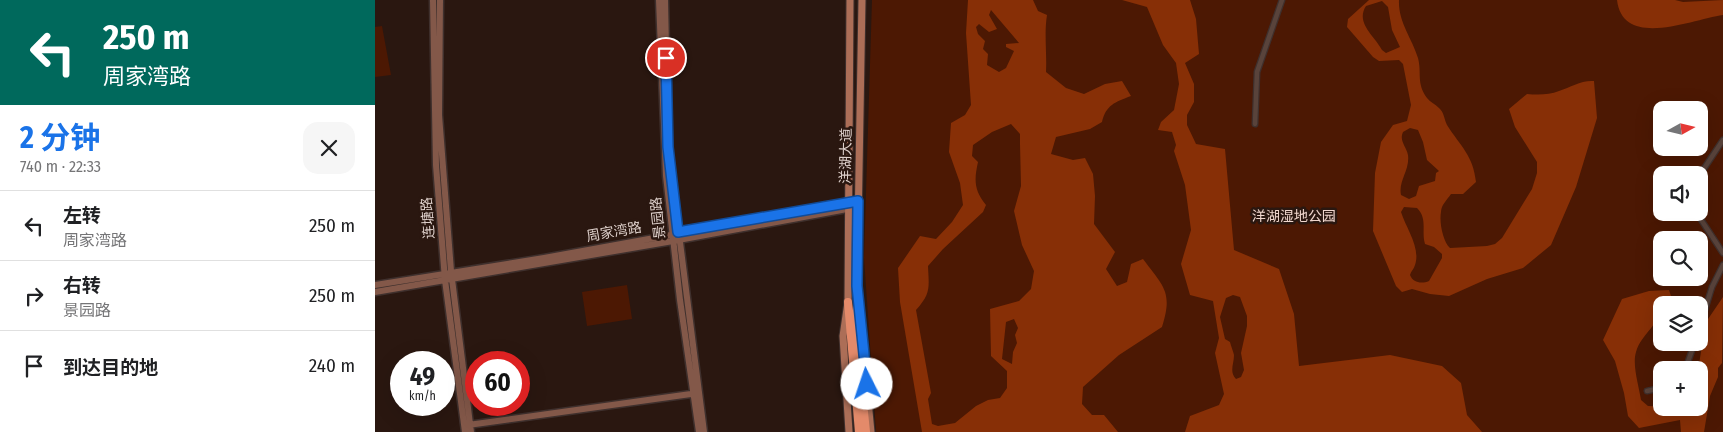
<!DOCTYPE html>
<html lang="zh">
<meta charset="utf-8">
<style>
body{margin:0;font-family:"Fira Sans Condensed","Noto Sans SC",sans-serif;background:#f6f6f6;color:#202124;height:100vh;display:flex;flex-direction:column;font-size:19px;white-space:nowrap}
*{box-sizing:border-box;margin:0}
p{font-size:16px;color:#757577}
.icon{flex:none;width:28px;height:28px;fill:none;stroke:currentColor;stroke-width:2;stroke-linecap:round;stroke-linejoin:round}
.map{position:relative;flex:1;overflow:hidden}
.drawer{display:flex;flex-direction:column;background:#fff;width:375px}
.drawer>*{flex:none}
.banner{background:#00695c;color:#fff;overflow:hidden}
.needle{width:32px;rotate:82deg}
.buttons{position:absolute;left:1278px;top:101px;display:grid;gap:10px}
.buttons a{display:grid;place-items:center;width:55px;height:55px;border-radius:10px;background:#fff;box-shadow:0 5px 20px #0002;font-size:25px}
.speed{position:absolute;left:15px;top:351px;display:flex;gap:10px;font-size:25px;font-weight:700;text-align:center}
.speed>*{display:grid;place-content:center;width:65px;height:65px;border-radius:50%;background:#fff;box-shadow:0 5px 20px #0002;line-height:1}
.speed small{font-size:12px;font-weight:400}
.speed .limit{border:8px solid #d22;background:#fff;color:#111}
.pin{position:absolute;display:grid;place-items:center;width:42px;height:42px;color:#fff;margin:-21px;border:2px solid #fff;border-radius:50%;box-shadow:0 1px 5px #0007}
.me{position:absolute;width:55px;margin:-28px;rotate:356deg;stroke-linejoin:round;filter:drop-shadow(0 0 4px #0008)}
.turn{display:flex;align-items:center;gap:18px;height:105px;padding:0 20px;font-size:22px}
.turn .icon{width:65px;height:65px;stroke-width:2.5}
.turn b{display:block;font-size:35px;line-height:42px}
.round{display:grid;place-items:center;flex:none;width:52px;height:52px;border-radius:15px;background:#f6f6f6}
.head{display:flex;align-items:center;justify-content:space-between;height:85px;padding:0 20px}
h1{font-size:30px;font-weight:700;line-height:38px;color:#1a73e8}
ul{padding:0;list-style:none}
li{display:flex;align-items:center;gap:15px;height:70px;padding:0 20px;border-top:1px solid #e0e0e0}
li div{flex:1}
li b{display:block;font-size:19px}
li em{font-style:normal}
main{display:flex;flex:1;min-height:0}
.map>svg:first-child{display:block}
.green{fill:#4c1803;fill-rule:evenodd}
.water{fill:#872f06;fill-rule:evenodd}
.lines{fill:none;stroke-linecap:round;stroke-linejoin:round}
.street-casing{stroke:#3f302d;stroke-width:7}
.secondary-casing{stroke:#3f302d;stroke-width:9}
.primary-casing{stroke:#3f302d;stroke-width:9}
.highway-casing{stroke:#3f302d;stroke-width:10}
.street{stroke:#59433b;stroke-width:4.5}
.secondary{stroke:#835849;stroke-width:6}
.primary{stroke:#ac6e57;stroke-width:7}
.highway{stroke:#e48a6a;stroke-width:8}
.route-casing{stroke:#114b97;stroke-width:12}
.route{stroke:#1a73e8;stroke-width:9}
.labels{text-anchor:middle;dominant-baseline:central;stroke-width:5;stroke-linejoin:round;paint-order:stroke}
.street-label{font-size:14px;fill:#ded0cb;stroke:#2a1710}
.park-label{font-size:14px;fill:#f0d6cd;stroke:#2a1710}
</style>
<main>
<section class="drawer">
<div class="banner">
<div class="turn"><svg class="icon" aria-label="left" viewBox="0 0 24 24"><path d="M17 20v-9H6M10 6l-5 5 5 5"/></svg><div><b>250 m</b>周家湾路</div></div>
</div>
<div class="head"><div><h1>2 分钟</h1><p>740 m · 22:33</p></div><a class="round"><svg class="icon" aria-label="close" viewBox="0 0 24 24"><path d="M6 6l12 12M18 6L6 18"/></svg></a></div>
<ul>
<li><svg class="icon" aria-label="left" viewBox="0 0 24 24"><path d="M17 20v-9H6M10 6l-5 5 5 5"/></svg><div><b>左转</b><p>周家湾路</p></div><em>250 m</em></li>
<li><svg class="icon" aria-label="right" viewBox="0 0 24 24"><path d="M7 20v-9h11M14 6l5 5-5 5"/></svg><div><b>右转</b><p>景园路</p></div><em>250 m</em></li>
<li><svg class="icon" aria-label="arrive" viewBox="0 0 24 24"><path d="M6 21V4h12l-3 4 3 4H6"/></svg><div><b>到达目的地</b></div><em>240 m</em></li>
</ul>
</section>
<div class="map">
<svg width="1348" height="432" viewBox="0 0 1348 432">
<rect width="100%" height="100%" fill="#2a1710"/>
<path class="green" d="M497,0H1348V432H501L489,258ZM1286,110H1324V148H1286ZM1286,175H1324V212H1286ZM1286,240H1324V278H1286ZM1286,305H1324V342H1286ZM1286,370H1324V408H1286Z
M7,26L16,75L0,77V27Z
M252,285L257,319L212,326L207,292Z"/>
<path class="water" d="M593,0H658L663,11L672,15C669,34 672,52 671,72L691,88L709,94L730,84L747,81L756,96C740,102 731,105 727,122L715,129L681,137L676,154L698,160L710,158L718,174L720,196L719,224L740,252L731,269L742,286L752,282L756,264L768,259C789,287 798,292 787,327L744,355L708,387L707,404L717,415H729L743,432H547L525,302L523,268L545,236L561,239L577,222L588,205L585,183L574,152L576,123L590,115L596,105L591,33ZM616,10L644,43L631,44V47L639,51L631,68L624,72L612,65L613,54L608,49L610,41L603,34L601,27L604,24L614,32L622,29L614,15ZM636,124L645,134V144L646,186L639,211L647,245L659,271L656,289L644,301L615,309L616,356L632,371V388L625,398L613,400L601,406L580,423L563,426L557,424L553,399L556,393L541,310C556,293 554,288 553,266L568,249L608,212L611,205C599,190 599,180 603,162L597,156L598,145L617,132ZM639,319L643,328L640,335L642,343L638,352L637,364L627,359L631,322Z
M747,0H815L821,19L824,54L810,63L819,84V102L812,115V125L821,144L850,149L859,250L904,269L919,314L924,366L1015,355L1067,366L1086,383L1092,415L1107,432H810L815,416L844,405L849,394L840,353L844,338L838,301L815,295L806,264L816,230L810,185L799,151L801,145L797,132L783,130L786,122L799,110L804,84L801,63L788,45L772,7ZM858,295L865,297L872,316V326L866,353L869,370L866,377L861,379C854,372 859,364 859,355C858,351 856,346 855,342L850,339L845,317L851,298Z
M994,0H1024C1023,22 1037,38 1043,58C1047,73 1041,83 1052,98C1055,102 1060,104 1064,108C1069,112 1069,119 1072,125C1086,147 1098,155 1101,182L1088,194H1076C1072,200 1066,205 1066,212C1064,222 1068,242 1075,248L1112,246L1120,244L1127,238L1157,189L1162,173V162L1140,127L1134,109L1152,94C1163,95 1174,95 1184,91C1196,87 1206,80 1219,81L1222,118L1201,187L1176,245L1148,268L1112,279L1074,296L1055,294L1037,289L1027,292L1021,286L998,231L1000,173L1006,142L1018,125L1032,121L1036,105L1028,64L1024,60L1004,61L998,57L972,27L973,19ZM1007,1L1013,7L1017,30L1025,47L1011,53L1007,50C1000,36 980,23 991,6ZM1035,128L1043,130L1048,142L1052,160L1064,171L1061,173L1060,181L1044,186L1041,196L1034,199L1026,195C1023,181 1035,170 1033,155C1031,146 1024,141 1028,132ZM1029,207L1042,208C1053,219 1046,231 1050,244L1059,247L1067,254V258L1054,281C1047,284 1038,283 1035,275C1036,271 1039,269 1040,265C1046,248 1031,228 1026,212Z
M1242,0H1300L1308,2L1348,0V15C1318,19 1248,50 1242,0Z
M1294,290L1299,305H1286C1286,324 1266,334 1261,352C1257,365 1264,386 1266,400L1273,406L1324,408L1323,370L1331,322L1348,297L1347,363L1343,368V377L1335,396L1329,432H1306L1305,420L1264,428L1253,416L1249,393L1240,361L1228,340L1247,299L1274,291Z"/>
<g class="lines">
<defs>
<path id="street" d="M880,124L882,72L907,0
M1324,176L1348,140
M1321,212L1348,253
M1324,329L1337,287L1348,265
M1310,370L1320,342
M1272,391L1286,388"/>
<path id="secondary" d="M58,0L61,165L70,280L90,432
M65,0L64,115L76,271L96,432
M284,0L291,176L305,300L324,432
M290,0L293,147L329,432
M0,285L169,258L483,201
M0,292L298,241L483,207
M93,425L323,393"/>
<path id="primary" d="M487,0L482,286L496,432
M474,432L468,336L473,302L475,0"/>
<path id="highway" d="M482,301L481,333L491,432
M473,302L484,432"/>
</defs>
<use href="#street" class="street-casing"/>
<use href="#secondary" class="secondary-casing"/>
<use href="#primary" class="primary-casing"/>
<use href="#highway" class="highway-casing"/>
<use href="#street" class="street"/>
<use href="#secondary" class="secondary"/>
<use href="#primary" class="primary"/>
<use href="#highway" class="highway"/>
</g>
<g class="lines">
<defs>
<path id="route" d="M291,58L293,147L303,232L483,201L482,286L492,384"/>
</defs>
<use href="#route" class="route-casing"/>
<use href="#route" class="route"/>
</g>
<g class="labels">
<g class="street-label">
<text transform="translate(471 156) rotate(-89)">洋湖大道</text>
<text transform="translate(53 218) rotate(-94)">连塘路</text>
<text transform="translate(283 218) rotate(-96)">景园路</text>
<text transform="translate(239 232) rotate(-10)">周家湾路</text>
</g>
<g class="park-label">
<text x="919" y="216">洋湖湿地公园</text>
</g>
</g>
</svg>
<div class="buttons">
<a><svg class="needle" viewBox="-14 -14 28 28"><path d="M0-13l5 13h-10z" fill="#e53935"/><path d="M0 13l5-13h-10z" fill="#757577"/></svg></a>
<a><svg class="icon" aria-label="sound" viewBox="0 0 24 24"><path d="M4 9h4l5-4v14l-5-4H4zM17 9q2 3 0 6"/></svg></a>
<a><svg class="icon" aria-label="search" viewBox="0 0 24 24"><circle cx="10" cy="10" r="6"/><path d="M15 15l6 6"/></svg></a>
<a><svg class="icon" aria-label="layers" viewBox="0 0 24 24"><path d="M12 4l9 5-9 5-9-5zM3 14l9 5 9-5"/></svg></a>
<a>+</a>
</div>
<div class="speed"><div>49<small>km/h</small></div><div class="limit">60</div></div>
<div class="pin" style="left:291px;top:58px;background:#d93025"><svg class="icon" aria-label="arrive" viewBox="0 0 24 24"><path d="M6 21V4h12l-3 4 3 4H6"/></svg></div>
<svg class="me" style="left:492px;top:384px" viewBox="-20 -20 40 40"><circle r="19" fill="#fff"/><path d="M0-13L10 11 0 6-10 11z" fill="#1a73e8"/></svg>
</div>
</main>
